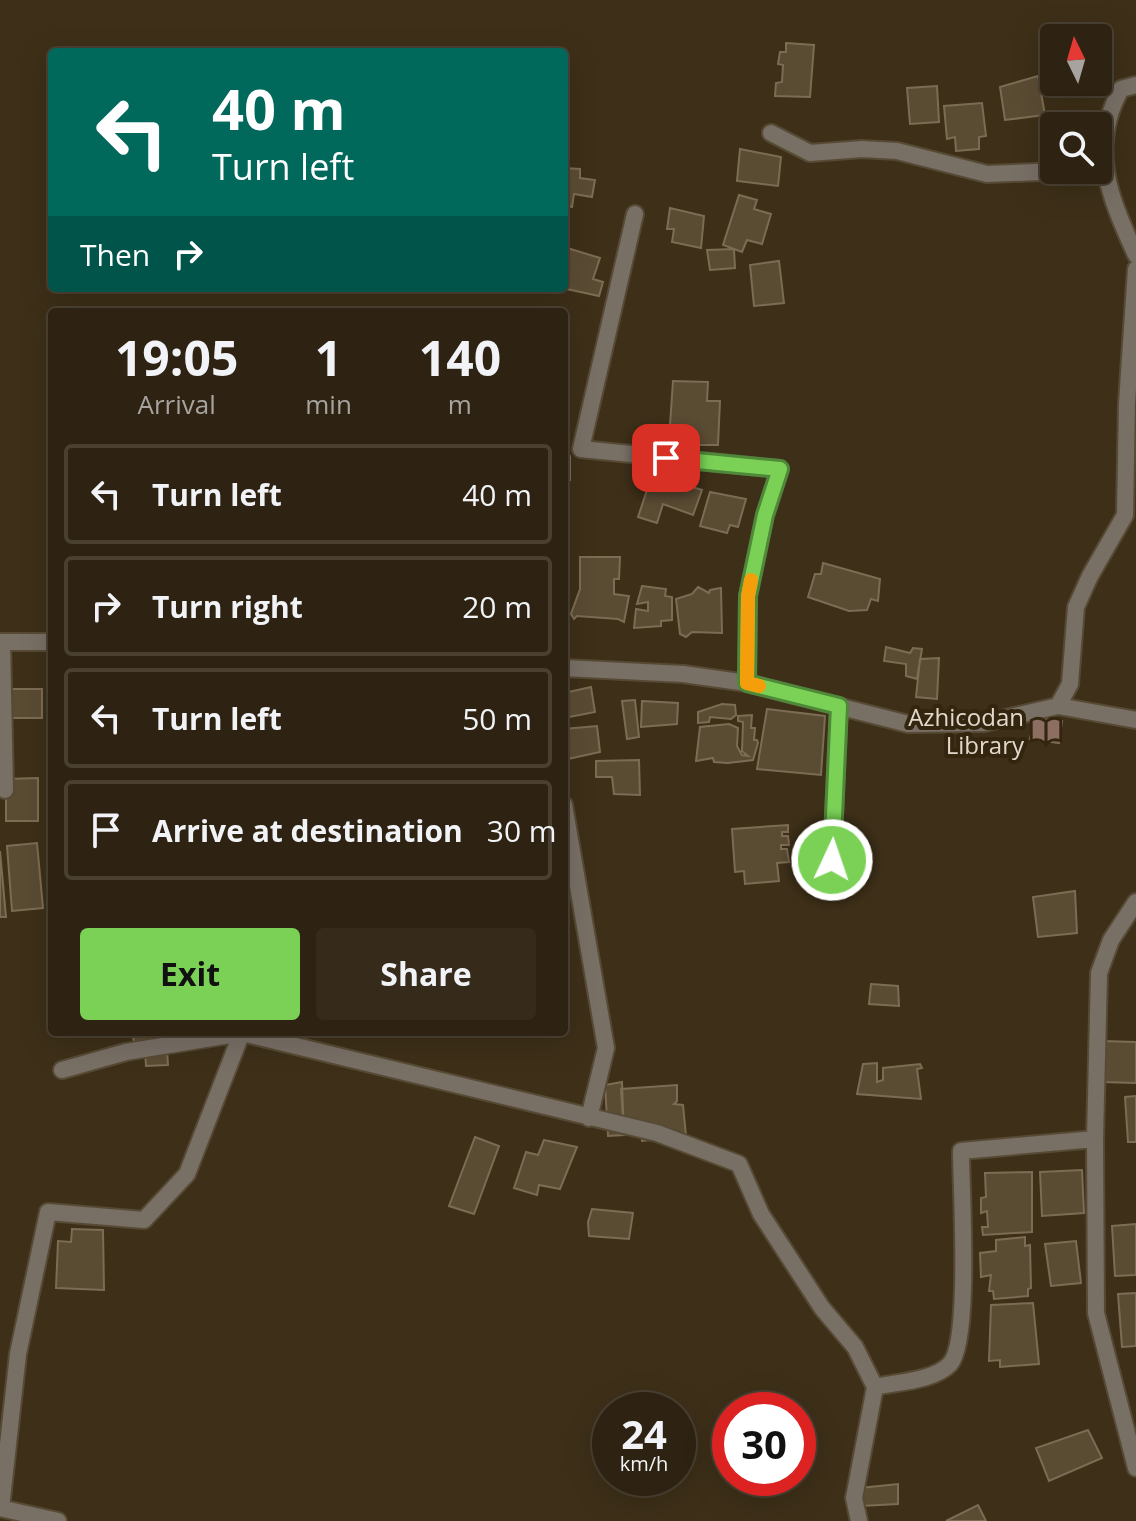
<!DOCTYPE html>
<style>
body{margin:0;font-family:"Open Sans",sans-serif;background:#362b1b;color:#f1f3f6;height:100vh;display:flex;flex-direction:column;font-size:30px;white-space:nowrap}
*{box-sizing:border-box;margin:0}
p{font-size:26px;color:#a7a49f}
.icon{flex:none;width:44px;height:44px;fill:none;stroke:currentColor;stroke-width:2;stroke-linecap:round;stroke-linejoin:round}
.map{position:relative;flex:1;overflow:hidden}
.drawer{position:absolute;left:48px;top:308px;width:520px;height:728px;display:flex;flex-direction:column;background:#2e2312;border-radius:8px;box-shadow:0 8px 32px #0002,0 0 0 2px #494032}
.drawer>*{flex:none}
.guide{position:absolute;left:48px;top:48px;width:520px;height:244px;border-radius:8px;box-shadow:0 8px 32px #0002,0 0 0 2px #494032;background:#00695c;color:#fff;overflow:hidden}
.needle{width:52px;rotate:355deg}
.tools{position:absolute;left:1040px;top:24px;display:grid;gap:16px}
.tools a{display:grid;place-items:center;width:72px;height:72px;border-radius:8px;background:#2e2312;box-shadow:0 8px 32px #0002,0 0 0 2px #494032;font-size:40px}
.speed{position:absolute;left:592px;top:1392px;display:flex;gap:16px;font-size:40px;font-weight:700;text-align:center}
.speed>*{display:grid;place-content:center;width:104px;height:104px;border-radius:50%;background:#2e2312;box-shadow:0 8px 32px #0002,0 0 0 2px #494032;line-height:1}
.speed small{font-size:20px;font-weight:400}
.speed .limit{border:12px solid #d22;background:#fff;color:#111}
.pin{position:absolute;display:grid;place-items:center;width:68px;height:68px;color:#fff;margin:-34px;border-radius:16px;box-shadow:0 4px 12px #0006}
.me{position:absolute;width:88px;margin:-44px;rotate:3deg;stroke-linejoin:round;filter:drop-shadow(0 0 6px #0008)}
.turn{display:flex;align-items:center;gap:28px;height:168px;padding:0 32px;font-size:36px}
.turn .icon{width:104px;height:104px;stroke-width:2.5}
.turn b{display:block;font-size:56px;line-height:68px}
.then{display:flex;align-items:center;height:76px;padding:0 32px;background:#0003;gap:16px;font-size:30px}
.eta{display:flex;justify-content:space-evenly;align-items:center;height:136px;text-align:center}
.eta b{font-size:48px;font-weight:700;line-height:56px}
.cta{display:flex;gap:16px;margin-top:auto;padding:16px 32px}
.cta a{flex:1;height:92px;border-radius:8px;background:#7ad156;color:#111;font-size:32px;font-weight:700;line-height:92px;text-align:center}
.cta a+a{background:#362b1b;color:#f1f3f6}
ul{padding:0;list-style:none}
li{display:flex;align-items:center;gap:24px;height:100px;margin:0 16px 12px;padding:0 16px;border:4px solid #494032;border-radius:8px}
li div{flex:1}
li b{display:block;font-size:30px}
li em{font-style:normal}
.map>svg:first-child{display:block}
.building{fill:#5a4b33;stroke:#7c6c53;stroke-width:2}
.lines{fill:none;stroke-linecap:round;stroke-linejoin:round}
.minor-casing{stroke:#574a35;stroke-width:20}
.minor{stroke:#786f65;stroke-width:16}
.route-casing{stroke:#4f8838;stroke-width:20}
.route{stroke:#7ad156;stroke-width:14}
.slow{stroke:#f59e0b;stroke-width:14}
.labels{text-anchor:middle;dominant-baseline:central;stroke-width:8;stroke-linejoin:round;paint-order:stroke}
.poi-label{font-size:24px;fill:#e2d9cc;stroke:#33250e;text-anchor:end}
</style>
<div class="map">
<svg width="1136" height="1521" viewBox="0 0 1136 1521">
<rect width="100%" height="100%" fill="#3d2f18"/>
<path class="building" d="M786,43L814,45L810,97L775,96L776,83L782,82L783,65L778,64L780,52H786Z
M1038,76L1045,115L1005,120L1000,87Z
M937,86L939,122L910,124L907,88Z
M982,103L986,136L979,137V149L956,151L955,137L947,139L944,106Z
M740,149L781,157L778,186L737,181Z
M564,168L580,169V178L595,180L592,197L574,194L572,207L564,205Z
M739,195L757,200L754,209L771,214L762,244L747,240L742,252L723,245Z
M670,208L704,216L701,248L672,242L674,229H667Z
M564,247L600,258L593,279L603,282L599,296L562,288L567,265L564,264Z
M734,249L735,268L710,270L707,250Z
M779,261L784,303L754,306L750,265Z
M673,381L708,382L707,401H720L718,445H684V426L670,425Z
M564,455L570,456V480H564Z
M652,475L702,490L693,515L663,504L657,523L638,517Z
M710,492L746,499L738,527L730,525L727,533L700,526Z
M580,557H620L619,579H614V594L629,596L624,622L618,619L577,616L574,619L571,614L580,589Z
M823,563L880,579L878,601L871,599L867,610L849,611L808,597L815,574H821Z
M642,586L666,589L665,596L672,597V620L661,621V626L634,628L636,609L648,611V602L637,604Z
M698,587L709,593L710,590L721,588L722,633L692,632L686,637L680,634L676,599L692,594Z
M886,647L910,653L913,648L922,649L917,679L906,676V664L884,661Z
M939,658L937,699L916,697L920,659Z
M591,687L595,712L564,718V693Z
M2,689H42V718H2Z
M635,700L639,737L627,739L622,701Z
M642,701L678,703L677,724L641,727Z
M722,704L735,705L736,715L731,719L710,717L709,722L698,723V712Z
M767,709L825,716L821,775L757,769Z
M752,715L751,728H755L754,740H757L758,743L753,760L728,763L714,762L713,758L696,761L700,727L729,724L738,728L737,746L742,755L748,756L742,751L743,722L738,721V716Z
M1034,717L1062,721L1059,743L1030,739Z
M597,726L600,752L568,759L564,729Z
M639,760L640,795L614,794L612,777H596V761Z
M38,778V821H6V779Z
M788,825V832H782V836H788L789,845H781V849H787L789,862L777,863L779,881L745,884L744,871L735,872L732,829Z
M37,843L43,908L12,911L7,846Z
M0,851L6,917H0Z
M1075,891L1077,933L1038,937L1033,897Z
M871,984L898,986L899,1006L869,1004Z
M132,1032H170L171,1037L134,1042Z
M1103,1041L1136,1042V1083L1102,1082Z
M167,1050L168,1065L146,1066L145,1051Z
M877,1063V1082L883,1080V1068L920,1064L922,1068L917,1069L921,1099L857,1094L863,1064Z
M622,1082L624,1135L608,1136L605,1085Z
M677,1085V1101L674,1104L683,1105L686,1136L642,1141V1133L624,1135L621,1089Z
M1136,1096V1142H1128L1125,1097Z
M475,1137L499,1146L474,1214L449,1206Z
M544,1140L577,1147L560,1189L539,1185L537,1195L514,1188L526,1152L538,1155Z
M1082,1170L1084,1213L1042,1216L1040,1172Z
M1032,1172V1232L983,1235L982,1227H988L987,1211L981,1213V1198L986,1197L985,1173Z
M592,1209L633,1213L629,1239L589,1236L588,1222Z
M1136,1224V1275L1115,1276L1112,1226Z
M72,1229L103,1230L104,1290L56,1288L58,1241L71,1242Z
M1025,1237V1246L1030,1245L1031,1288L1028,1289V1296L994,1299L993,1291H989L991,1275L981,1277L980,1253L996,1251V1240Z
M1076,1241L1081,1283L1051,1286L1045,1244Z
M1136,1293V1346L1122,1347L1118,1294Z
M1033,1303L1039,1364L1000,1367V1360L989,1361L991,1305Z
M1088,1430L1102,1458L1049,1481L1036,1448Z
M898,1484V1504L861,1506L860,1488Z
M978,1505L986,1521H946Z"/>
<g class="lines">
<defs>
<path id="minor" d="M1136,85L1121,89C1088,149 1110,198 1136,255
M771,133L810,153L862,149L897,151L987,174L1090,170
M635,214L581,449L780,469L765,515L748,596L747,683
M0,642H52
M2,642L5,790
M564,668L683,674L747,683L908,724L984,723L1058,706L1136,720
M1058,706L1070,684L1076,607L1090,576L1125,515L1127,403L1136,269
M564,805L606,1048L589,1118
M832,860L839,706
M1136,902L1111,940L1099,973L1095,1139L1096,1313L1136,1468
M62,1070L126,1052L242,1033L657,1133L739,1164L761,1214L822,1308L855,1347L875,1387L854,1498L859,1521
M875,1387C897,1382 934,1381 950,1364C971,1341 961,1190 961,1151L1095,1139
M0,1508L58,1521
M1,1508L18,1354L48,1212L144,1220L187,1174L242,1032"/>
</defs>
<use href="#minor" class="minor-casing"/>
<use href="#minor" class="minor"/>
</g>
<g class="lines">
<defs>
<path id="route" d="M666,458L780,469L765,515L748,596L747,683L839,706L832,860"/>
</defs>
<use href="#route" class="route-casing"/>
<use href="#route" class="route"/>
<path class="slow" d="M751,580L748,596L747,683L759,686"/>
</g>
<defs>
<symbol id="library-bare" viewBox="-9 -9 18 18"><path d="M-6-4Q-3-5.5-.7-3.5V5Q-3 3-6 4ZM6-4Q3-5.5 .7-3.5V5Q3 3 6 4Z" fill="#8d6e63" stroke="#33250e" stroke-width="2.5" paint-order="stroke"/></symbol>
</defs>
<g fill-rule="evenodd">
<use href="#library-bare" x="1026" y="710" width="40" height="40"/>
</g>
<g class="labels">
<g class="poi-label">
<text x="1024" y="716">Azhicodan<tspan x="1024" dy="28">Library</tspan></text>
</g>
</g>
</svg>
<div class="tools">
<a><svg class="needle" viewBox="-14 -14 28 28"><path d="M0-13l5 13h-10z" fill="#e53935"/><path d="M0 13l5-13h-10z" fill="#a7a49f"/></svg></a>
<a><svg class="icon" aria-label="search" viewBox="0 0 24 24"><circle cx="10" cy="10" r="6"/><path d="M15 15l6 6"/></svg></a>
</div>
<div class="speed"><div>24<small>km/h</small></div><div class="limit">30</div></div>
<div class="pin" style="left:666px;top:458px;background:#d93025"><svg class="icon" aria-label="arrive" viewBox="0 0 24 24"><path d="M6 21V4h12l-3 4 3 4H6"/></svg></div>
<svg class="me" style="left:832px;top:860px" viewBox="-20 -20 40 40"><circle r="17" fill="#7ad156" stroke="#fff" stroke-width="3"/><path d="M0-11L8 9 0 5-8 9z" fill="#fff"/></svg>
<div class="guide">
<div class="turn"><svg class="icon" aria-label="left" viewBox="0 0 24 24"><path d="M17 20v-9H6M10 6l-5 5 5 5"/></svg><div><b>40 m</b>Turn left</div></div>
<div class="then">Then<svg class="icon" aria-label="right" viewBox="0 0 24 24"><path d="M7 20v-9h11M14 6l5 5-5 5"/></svg></div>
</div>
<section class="drawer">
<div class="eta">
<div><b>19:05</b><p>Arrival</p></div>
<div><b>1</b><p>min</p></div>
<div><b>140</b><p>m</p></div>
</div>
<ul>
<li><svg class="icon" aria-label="left" viewBox="0 0 24 24"><path d="M17 20v-9H6M10 6l-5 5 5 5"/></svg><div><b>Turn left</b></div><em>40 m</em></li>
<li><svg class="icon" aria-label="right" viewBox="0 0 24 24"><path d="M7 20v-9h11M14 6l5 5-5 5"/></svg><div><b>Turn right</b></div><em>20 m</em></li>
<li><svg class="icon" aria-label="left" viewBox="0 0 24 24"><path d="M17 20v-9H6M10 6l-5 5 5 5"/></svg><div><b>Turn left</b></div><em>50 m</em></li>
<li><svg class="icon" aria-label="arrive" viewBox="0 0 24 24"><path d="M6 21V4h12l-3 4 3 4H6"/></svg><div><b>Arrive at destination</b></div><em>30 m</em></li>
</ul>
<div class="cta"><a>Exit</a><a>Share</a></div>
</section>
</div>
